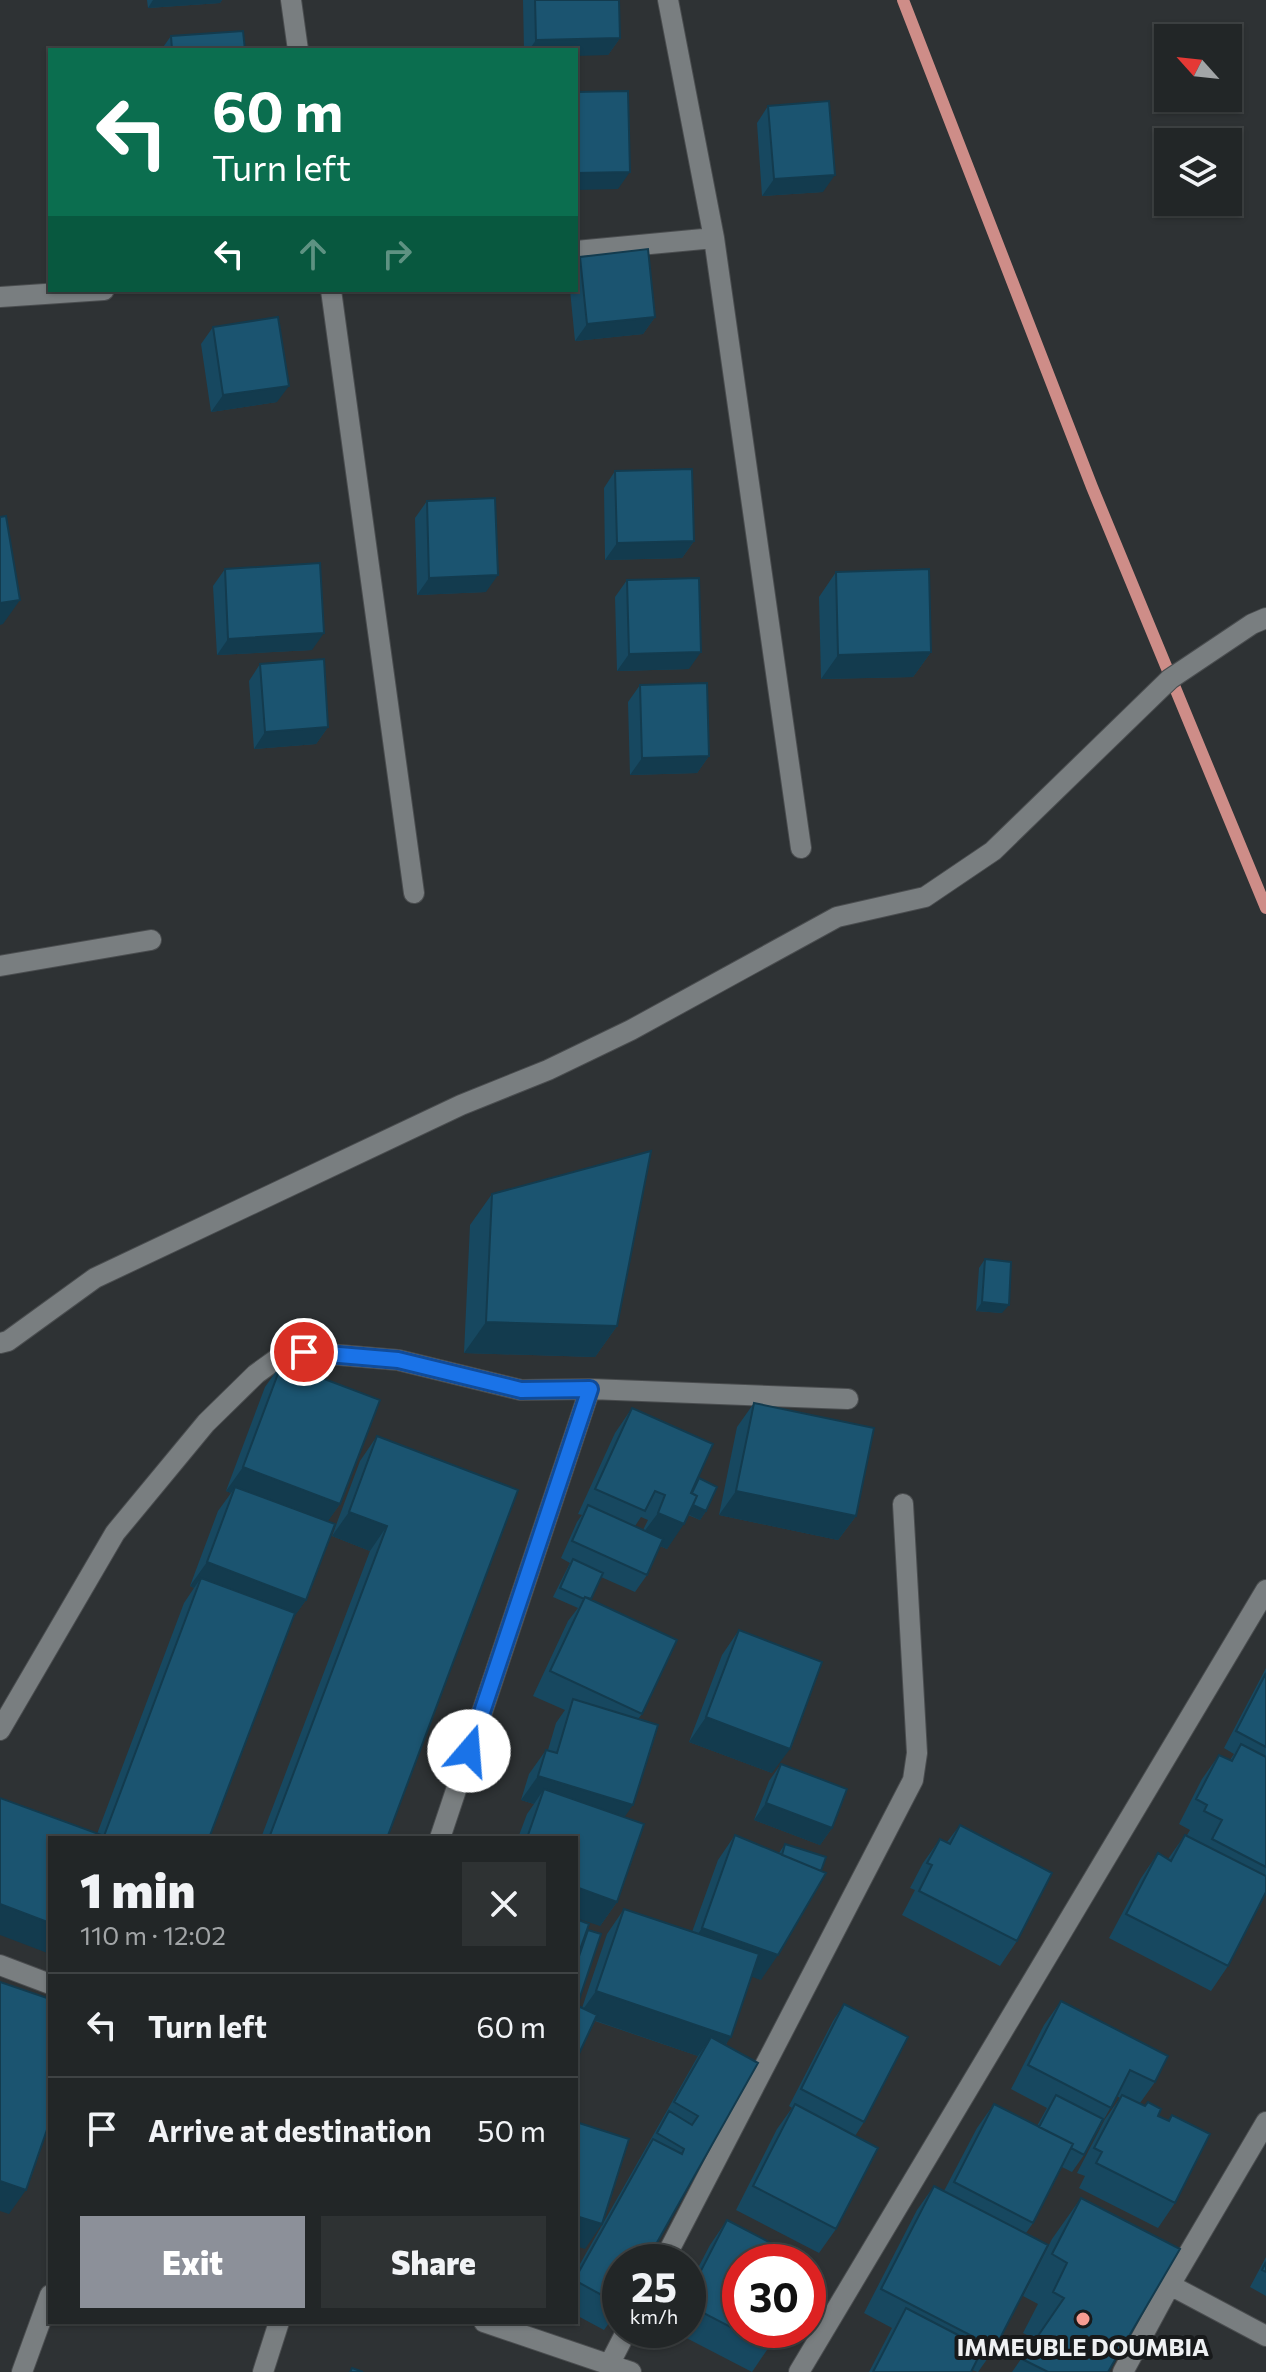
<!DOCTYPE html>
<meta charset="utf-8">
<style>
body{margin:0;font-family:Commissioner,sans-serif;background:#2e3233;color:#f1f3f6;height:100vh;display:flex;flex-direction:column;font-size:30px;white-space:nowrap}
*{box-sizing:border-box;margin:0}
p{font-size:26px;color:#a2a5a7}
.icon{flex:none;width:44px;height:44px;fill:none;stroke:currentColor;stroke-width:2;stroke-linecap:round;stroke-linejoin:round}
.map{position:relative;flex:1;overflow:hidden}
.sheet{position:absolute;left:48px;top:1836px;width:530px;height:488px;display:flex;flex-direction:column;background:#222627;border-radius:0px;box-shadow:0 2px 6px #0004,0 0 0 2px #3f4344}
.sheet>*{flex:none}
.hud{position:absolute;left:48px;top:48px;width:530px;height:244px;border-radius:0px;box-shadow:0 2px 6px #0004,0 0 0 2px #3f4344;background:#0b6e4f;color:#fff;overflow:hidden}
.needle{width:52px;rotate:297deg}
.controls{position:absolute;left:1154px;top:24px;display:grid;gap:16px}
.controls a{display:grid;place-items:center;width:88px;height:88px;border-radius:0px;background:#222627;box-shadow:0 2px 6px #0004,0 0 0 2px #3f4344;font-size:40px}
.speed{position:absolute;left:602px;top:2244px;display:flex;gap:16px;font-size:40px;font-weight:700;text-align:center}
.speed>*{display:grid;place-content:center;width:104px;height:104px;border-radius:50%;background:#222627;box-shadow:0 2px 6px #0004,0 0 0 2px #3f4344;line-height:1}
.speed small{font-size:20px;font-weight:400}
.speed .limit{border:12px solid #d22;background:#fff;color:#111}
.pin{position:absolute;display:grid;place-items:center;width:68px;height:68px;color:#fff;margin:-34px;border:4px solid #fff;border-radius:50%;box-shadow:0 2px 8px #0007}
.me{position:absolute;width:88px;margin:-44px;rotate:18deg;stroke-linejoin:round;filter:drop-shadow(0 0 6px #0008)}
.turn{display:flex;align-items:center;gap:28px;height:168px;padding:0 32px;font-size:36px}
.turn .icon{width:104px;height:104px;stroke-width:2.5}
.turn b{display:block;font-size:56px;line-height:68px}
.lanes{display:flex;align-items:center;height:76px;padding:0 32px;background:#0003;justify-content:center;gap:40px;direction:ltr}
.lanes .off{opacity:.35}
.round{display:grid;place-items:center;flex:none;width:84px;height:84px;border-radius:0px;background:#2e3233}
.overview{display:flex;align-items:center;justify-content:space-between;height:136px;padding:0 32px}
h1{font-size:48px;font-weight:800;line-height:60px}
.cta{display:flex;gap:16px;margin-top:auto;padding:16px 32px}
.cta a{flex:1;height:92px;border-radius:0px;background:#8c9099;color:#fff;font-size:32px;font-weight:800;line-height:92px;text-align:center}
.cta a+a{background:#2e3233;color:#f1f3f6}
ul{padding:0;list-style:none}
li{display:flex;align-items:center;gap:24px;height:104px;padding:0 32px;border-top:2px solid #3f4344}
li div{flex:1}
li b{display:block;font-size:30px}
li em{font-style:normal}
.map>svg:first-child{display:block}
.lines{fill:none;stroke-linecap:round;stroke-linejoin:round}
.stream{stroke:#ce8d88;stroke-width:12}
.street-casing{stroke:#4a4d4f;stroke-width:22}
.street{stroke:#797e80;stroke-width:20}
.wall{fill:#174860;fill-rule:evenodd}
.shaded-wall{fill:#133b4e}
.building{fill:#1b5470;stroke:#133b4e;stroke-width:2}
.route-casing{stroke:#114b97;stroke-width:20}
.route{stroke:#1a73e8;stroke-width:14}
.poi-dot{fill:#f59c92;stroke:#181a1b;stroke-width:3}
.labels{text-anchor:middle;dominant-baseline:central;stroke-width:8;stroke-linejoin:round;paint-order:stroke}
.poi-label{font-size:24px;font-weight:bold;fill:#eef0f2;stroke:#181a1b}
</style>
<div class="map">
<svg width="1266" height="2372" viewBox="0 0 1266 2372">
<rect width="100%" height="100%" fill="#2e3234"/>
<g class="lines">
<path class="stream" d="M903,0L1092,487L1266,908"/>
<defs>
<path id="street" d="M291,0L298,50
M668,0L714,238L801,848
M576,251L714,238
M331,290L414,893
M0,297L104,290
M0,966L151,940
M0,1343L8,1341L95,1278L461,1105L548,1070L631,1030L837,917L925,897L993,851L1170,679L1252,624L1266,618
M0,1730L115,1533L206,1423L256,1374L281,1356L304,1352L398,1360L521,1390L590,1389L848,1399
M440,1838L590,1389
M0,1965L50,1984
M663,2262L913,1780L917,1753L903,1504
M1170,2285L1266,2336
M484,2322L631,2372
M609,2365L627,2330
M22,2372L50,2295
M263,2372L279,2322
M799,2372L1266,1590
M1123,2372L1170,2285L1266,2122"/>
</defs>
<use href="#street" class="street-casing"/>
<use href="#street" class="street"/>
</g>
<path class="wall" d="M147,0H222L220,3L148,8Z
M523,0H619L620,38L608,55L576,50H524Z
M171,36L245,50H161Z
M768,106L823,192L762,196L757,123Z
M580,257L655,317L643,334L575,341L570,290H576V262Z
M213,327L277,402L211,412L201,344Z
M615,471L694,541L682,558L605,560L604,488Z
M427,501L486,592L417,595L415,518Z
M225,569L312,650L217,655L213,586Z
M836,572L931,652L913,677L821,679L819,597Z
M627,580L689,669L617,671L615,597Z
M260,664L328,727L316,744L254,749L249,681Z
M640,685L709,756L697,773L630,775L628,702Z
M492,1194L617,1326L595,1357L464,1353L470,1225Z
M985,1259L1002,1313L976,1311L979,1268Z
M282,1363L340,1504L327,1522L306,1600L292,1619L209,1838L0,1935L97,1834L184,1603L194,1588L190,1586L218,1511L231,1493L226,1491L265,1387Z
M754,1403L856,1516L838,1540L719,1515L737,1427Z
M632,1408L696,1482L706,1511L700,1520L688,1515L667,1549L660,1546L647,1575L635,1592L601,1577L591,1599L642,1714L638,1719L624,1817L617,1902L600,1926L576,1838H518L527,1814L534,1804L521,1800L529,1774L546,1750H548L556,1723L565,1710L533,1696L568,1621L578,1608L553,1597L570,1563L561,1558L577,1522L582,1515L578,1514L615,1433ZM641,1517L648,1520L643,1530L635,1526Z
M377,1436L518,1490L387,1838H261L370,1551L332,1536L360,1461Z
M739,1630L772,1773L689,1742L722,1655Z
M1266,1668V1894L1228,1966L1211,1991L1109,1938L1141,1878L1158,1853L1168,1859L1185,1835H1187L1190,1830L1179,1824L1202,1779L1219,1755L1230,1760L1234,1754L1224,1748Z
M781,1764L832,1828L820,1845L754,1820L769,1781Z
M960,1825L1017,1941L1000,1966L902,1915L915,1890L910,1888L923,1863L940,1839L947,1842Z
M735,1835L779,1853L785,1844L761,1980L752,1976L726,2045L758,2063L620,2262V2308L604,2330L576,2315V2271L698,2056L595,2021L576,2060V1919L586,1933L577,2006L582,2008L607,1934L624,1909L692,1932L718,1860Z
M1061,2001L1155,2082L1140,2103L1145,2106L1148,2102L1158,2116L1168,2121L1172,2115L1175,2203L1158,2228L1079,2188L1085,2176L1077,2173L1105,2119L1120,2098L1117,2096L1084,2155L1072,2172L1062,2167L1033,2223L1026,2233L995,2348L978,2372L972,2370L971,2372H869L892,2328L864,2313L917,2210L934,2186L944,2191L977,2128L994,2104L1037,2126L1047,2108L1011,2089L1044,2025Z
M844,2004L864,2122L855,2136L836,2229L819,2253L736,2210L777,2129L792,2108L789,2106L833,2021Z
M1081,2198L1108,2372H1012L1035,2339L1023,2333L1038,2304L1023,2296L1052,2239Z
M727,2220L769,2347L752,2372L671,2330H688V2287L710,2245Z
M1266,2257V2296L1250,2287Z"/>
<path class="shaded-wall" d="M153,0H222L220,3L148,8Z
M620,38L608,55L576,56V50H529L536,40Z
M630,172L618,189L576,190V173Z
M835,175L823,192L762,196L774,179Z
M655,317L643,334L575,341L587,324Z
M289,386L277,402L211,412L223,395Z
M694,541L682,558L605,560L617,543Z
M498,575L486,592L417,595L429,578Z
M20,600L3,624L0,625V603Z
M324,633L312,650L217,655L228,639Z
M701,652L689,669L617,671L629,654Z
M931,652L913,677L821,679L838,655Z
M328,727L316,744L254,749L265,732Z
M709,756L697,773L630,775L642,758Z
M982,1302L1009,1305L1002,1313L976,1311Z
M486,1322L617,1326L595,1357L464,1353Z
M243,1467L340,1504L323,1528L235,1487L231,1493L226,1491Z
M736,1491L856,1516L838,1540L719,1515Z
M687,1503L706,1511L700,1520L681,1511Z
M349,1512L387,1526L370,1551L332,1536Z
M658,1513L684,1524L667,1549L640,1537Z
M207,1562L306,1600L289,1624L201,1578L194,1588L190,1586Z
M706,1717L790,1749L772,1773L689,1742Z
M538,1776L633,1805L616,1829L544,1789L534,1804L521,1800Z
M766,1803L832,1828L820,1845L754,1820Z
M576,1887L617,1902L600,1926L576,1918Z
M0,1904L50,1923V1954L0,1935Z
M702,1928L778,1955L761,1980L685,1953Z
M596,1991L731,2037L714,2061L711,2037L698,2056L579,2015Z
M0,2181L26,2190L9,2214L0,2211Z
M576,2216L602,2224L585,2249L576,2246Z"/>
<path class="building" d="M535,0H619L620,38L536,40Z
M243,31L245,50H172L171,36Z
M628,91L630,172L576,173V92Z
M829,101L835,175L774,179L768,106Z
M648,249L655,317L587,324L580,257Z
M278,317L289,386L223,395L213,327Z
M692,469L694,541L617,543L615,471Z
M495,498L498,575L429,578L427,501Z
M6,516L20,600L0,603V517Z
M320,563L324,633L228,639L225,569Z
M929,569L931,652L838,655L836,572Z
M699,578L701,652L629,654L627,580Z
M324,659L328,727L265,732L260,664Z
M707,683L709,756L642,758L640,685Z
M651,1151L617,1326L486,1322L492,1194Z
M985,1259L1011,1262L1009,1305L982,1302Z
M282,1363L380,1400L340,1504L243,1467Z
M754,1403L874,1428L856,1516L736,1491Z
M632,1408L713,1444L691,1493L697,1496L684,1524L658,1513L665,1495L655,1491L645,1511L595,1489Z
M377,1436L518,1490L387,1838H269L387,1526L349,1512Z
M699,1478L717,1487L706,1511L693,1505L697,1496L692,1493Z
M235,1487L335,1524L306,1600L207,1562Z
M588,1505L663,1539L647,1575L572,1541Z
M573,1559L603,1573L591,1599L585,1597L584,1599L560,1588Z
M201,1578L295,1613L209,1838H50V1923L0,1904V1798L104,1836Z
M585,1597L677,1640L642,1714L550,1671Z
M739,1630L822,1662L790,1749L706,1717Z
M1266,1673V1747L1236,1731Z
M573,1699L658,1725L633,1805L538,1776L546,1750L557,1753Z
M1241,1744L1266,1757V1867L1212,1839L1222,1820L1204,1811L1207,1805L1196,1799L1219,1755L1232,1761Z
M781,1764L847,1789L832,1828L766,1803Z
M544,1789L644,1824L617,1902L576,1887V1838H527Z
M960,1825L1052,1873L1017,1941L919,1891L932,1865L927,1863L940,1839L950,1844Z
M735,1835L826,1873L778,1955L702,1928Z
M1185,1835L1266,1876V1892L1228,1966L1126,1914L1158,1853L1171,1861Z
M785,1844L826,1857L821,1871L782,1855Z
M624,1909L759,1954L731,2037L596,1991Z
M576,1919L589,1924L576,1961Z
M588,1930L601,1934L577,2006L576,2005V1965Z
M0,1982L50,1999V2121L26,2190L0,2181Z
M1061,2001L1168,2056L1155,2082L1130,2070L1111,2108L1028,2065Z
M844,2004L908,2037L864,2122L801,2089Z
M576,2005L597,2015L576,2060Z
M711,2037L758,2063L646,2262H620V2305L576,2281V2277L653,2139L682,2154L684,2149L657,2133L669,2111L692,2125L698,2116L674,2102Z
M1056,2095L1103,2119L1084,2155L1071,2148L1073,2144L1039,2127Z
M1122,2095L1145,2106L1148,2102L1161,2109L1158,2116L1169,2121L1172,2115L1210,2134L1175,2203L1096,2163L1102,2152L1094,2148Z
M795,2104L878,2148L836,2229L753,2186Z
M994,2104L1073,2144L1033,2223L954,2182Z
M576,2122L629,2139L602,2224L576,2216Z
M934,2186L1048,2245L995,2348L881,2289Z
M1081,2198L1180,2249L1108,2372H1048L1022,2359L1064,2298L1053,2292L1067,2263L1052,2254Z
M727,2220L807,2262H740V2330H778L769,2347L688,2305V2296Z
M1266,2262V2272L1262,2270Z
M906,2308L983,2348L971,2372H873Z
M352,2368L363,2372H350Z"/>
<g class="lines">
<defs>
<path id="route" d="M304,1352L398,1360L521,1390L590,1389L469,1751"/>
</defs>
<use href="#route" class="route-casing"/>
<use href="#route" class="route"/>
</g>
<circle class="poi-dot" cx="1083" cy="2319" r="8"/>
<g class="labels">
<g class="poi-label">
<text x="1083" y="2346">IMMEUBLE DOUMBIA</text>
</g>
</g>
</svg>
<div class="controls">
<a><svg class="needle" viewBox="-14 -14 28 28"><path d="M0-13l5 13h-10z" fill="#e53935"/><path d="M0 13l5-13h-10z" fill="#a2a5a7"/></svg></a>
<a><svg class="icon" aria-label="layers" viewBox="0 0 24 24"><path d="M12 4l9 5-9 5-9-5zM3 14l9 5 9-5"/></svg></a>
</div>
<div class="speed"><div>25<small>km/h</small></div><div class="limit">30</div></div>
<div class="pin" style="left:304px;top:1352px;background:#d93025"><svg class="icon" aria-label="arrive" viewBox="0 0 24 24"><path d="M6 21V4h12l-3 4 3 4H6"/></svg></div>
<svg class="me" style="left:469px;top:1751px" viewBox="-20 -20 40 40"><circle r="19" fill="#fff"/><path d="M0-13L10 11 0 6-10 11z" fill="#1a73e8"/></svg>
<div class="hud">
<div class="turn"><svg class="icon" aria-label="left" viewBox="0 0 24 24"><path d="M17 20v-9H6M10 6l-5 5 5 5"/></svg><div><b>60 m</b>Turn left</div></div>
<div class="lanes"><svg class="icon" aria-label="left" viewBox="0 0 24 24"><path d="M17 20v-9H6M10 6l-5 5 5 5"/></svg><svg class="icon off" aria-label="ahead" viewBox="0 0 24 24"><path d="M12 20V5M6 11l6-6 6 6"/></svg><svg class="icon off" aria-label="right" viewBox="0 0 24 24"><path d="M7 20v-9h11M14 6l5 5-5 5"/></svg></div>
</div>
<section class="sheet">
<div class="overview"><div><h1>1 min</h1><p>110 m · 12:02</p></div><a class="round"><svg class="icon" aria-label="close" viewBox="0 0 24 24"><path d="M6 6l12 12M18 6L6 18"/></svg></a></div>
<ul>
<li><svg class="icon" aria-label="left" viewBox="0 0 24 24"><path d="M17 20v-9H6M10 6l-5 5 5 5"/></svg><div><b>Turn left</b></div><em>60 m</em></li>
<li><svg class="icon" aria-label="arrive" viewBox="0 0 24 24"><path d="M6 21V4h12l-3 4 3 4H6"/></svg><div><b>Arrive at destination</b></div><em>50 m</em></li>
</ul>
<div class="cta"><a>Exit</a><a>Share</a></div>
</section>
</div>
